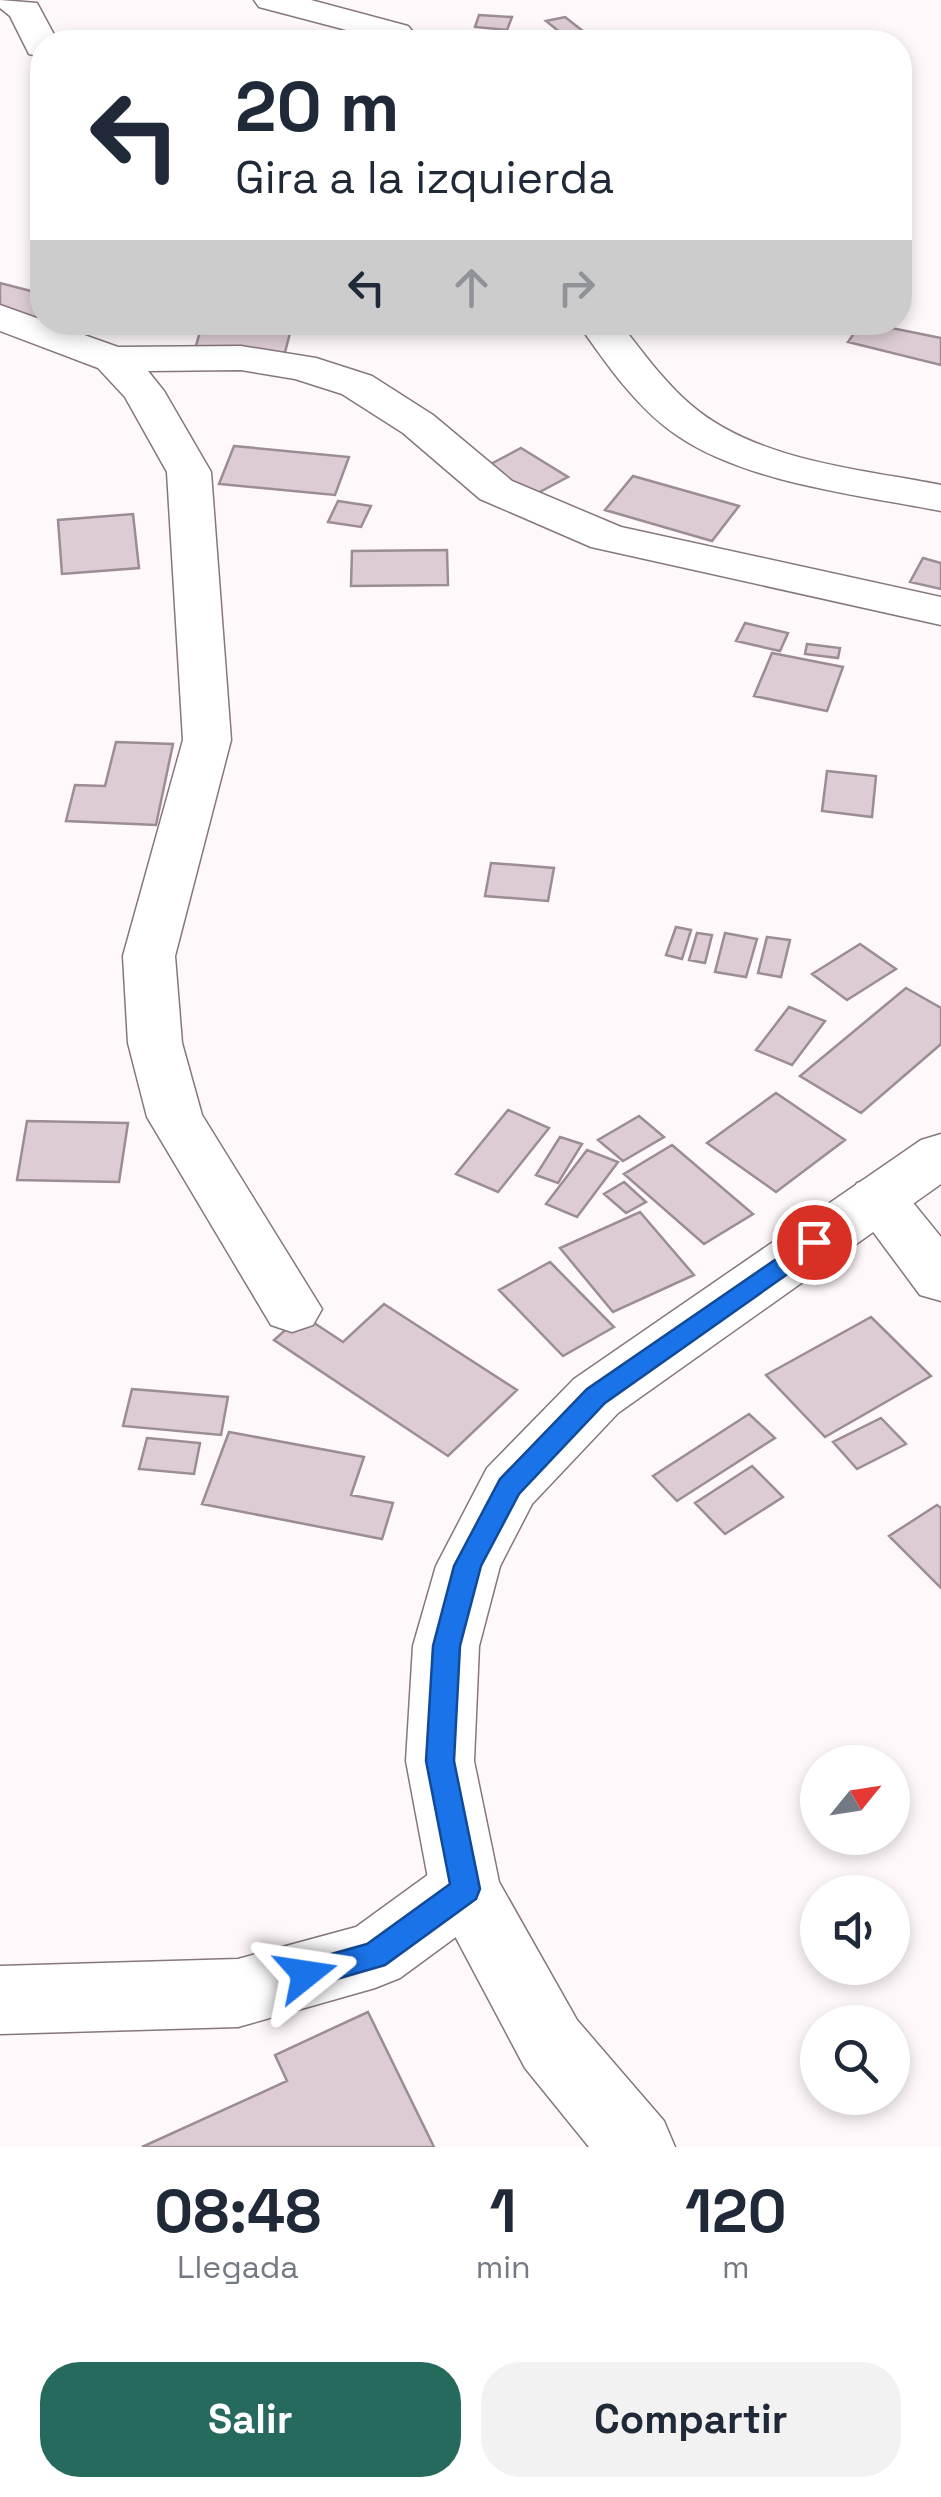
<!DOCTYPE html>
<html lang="es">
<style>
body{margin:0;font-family:"Space Grotesk",sans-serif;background:#f2f2f3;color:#1f2937;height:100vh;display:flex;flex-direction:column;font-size:38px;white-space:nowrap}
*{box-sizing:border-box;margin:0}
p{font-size:32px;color:#747a83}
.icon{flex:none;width:55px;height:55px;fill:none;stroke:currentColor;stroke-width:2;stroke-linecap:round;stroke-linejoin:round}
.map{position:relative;height:2147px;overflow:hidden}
.drawer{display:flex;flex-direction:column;background:#fff;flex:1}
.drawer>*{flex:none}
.guide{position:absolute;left:30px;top:30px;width:882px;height:305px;border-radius:40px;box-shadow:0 5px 15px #0003;background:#fff;color:#1f2937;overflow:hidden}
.needle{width:65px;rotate:60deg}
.controls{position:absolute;left:800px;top:1745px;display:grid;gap:20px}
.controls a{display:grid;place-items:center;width:110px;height:110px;border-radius:50%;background:#fff;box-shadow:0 5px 15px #0003;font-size:50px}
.pin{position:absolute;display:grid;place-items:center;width:85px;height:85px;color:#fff;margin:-42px;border:5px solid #fff;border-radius:50%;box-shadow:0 2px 10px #0007}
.me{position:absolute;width:110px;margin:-55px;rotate:75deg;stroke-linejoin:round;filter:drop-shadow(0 0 8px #0008)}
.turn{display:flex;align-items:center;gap:35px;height:210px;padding:0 40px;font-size:45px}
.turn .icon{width:130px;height:130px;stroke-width:2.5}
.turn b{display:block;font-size:70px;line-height:85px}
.lanes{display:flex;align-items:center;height:95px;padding:0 40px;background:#0003;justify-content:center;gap:50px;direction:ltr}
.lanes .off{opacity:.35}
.eta{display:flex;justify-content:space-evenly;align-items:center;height:170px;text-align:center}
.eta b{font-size:60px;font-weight:700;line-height:70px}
.action{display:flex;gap:20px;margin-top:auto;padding:20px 40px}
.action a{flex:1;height:115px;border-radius:40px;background:#256a5c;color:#fff;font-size:40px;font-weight:700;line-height:115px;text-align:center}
.action a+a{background:#f2f2f3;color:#1f2937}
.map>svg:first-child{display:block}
.building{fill:#ddccd5;stroke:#9c8c94;stroke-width:2.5}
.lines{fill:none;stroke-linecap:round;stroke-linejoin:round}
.minor-casing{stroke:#86767e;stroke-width:3}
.major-casing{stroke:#86767e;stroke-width:3}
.minor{fill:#fff;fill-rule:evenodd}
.major{fill:#fff;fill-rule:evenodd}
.route{fill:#1a73e8;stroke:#114b97;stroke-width:2.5}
</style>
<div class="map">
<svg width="941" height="2147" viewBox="0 0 941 2147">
<rect width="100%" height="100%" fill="#fff8fb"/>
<path class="building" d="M479,15L512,17L507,30L475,27Z
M565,17L593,39L572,42L546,21Z
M434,34L509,42H430Z
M42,280V313L37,318L0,309V283L31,291Z
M203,322H293L284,356L194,352Z
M862,322L941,338V365L848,342Z
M234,446L349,457L335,495L219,484Z
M521,448L568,477L532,496L485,467Z
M633,476L739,506L712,541L605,510Z
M338,501L371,506L361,527L328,522Z
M133,514L139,568L62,574L58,520Z
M447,550L448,585L351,586L352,551Z
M923,558L941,563V589L910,582Z
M745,623L788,633L780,651L736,641Z
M807,644L840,648L838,658L805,654Z
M772,653L843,667L827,711L754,696Z
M116,742L173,744L156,825L66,821L75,785L105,786Z
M827,771L876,776L872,817L822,811Z
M491,863L554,868L548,901L485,896Z
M676,927L691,930L682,959L666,955Z
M697,933L712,935L705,963L689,960Z
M725,933L757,939L746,977L715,972Z
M767,937L790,940L781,977L758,973Z
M860,944L896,969L847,1000L812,974Z
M906,988L941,1008V1044L861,1113L800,1076Z
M789,1007L825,1021L792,1065L756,1050Z
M776,1093L845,1140L776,1192L707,1143Z
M508,1110L549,1128L498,1192L456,1174Z
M639,1116L664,1137L623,1161L598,1140Z
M27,1121L128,1123L119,1182L17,1180Z
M560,1137L582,1144L558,1183L536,1175Z
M672,1145L753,1214L704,1244L624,1174Z
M587,1150L618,1162L577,1217L546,1204Z
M624,1182L646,1202L626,1213L604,1194Z
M640,1212L694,1275L613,1312L560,1248Z
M550,1262L614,1327L563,1356L499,1290Z
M384,1304L517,1390L448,1456L274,1340L302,1315L343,1342Z
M871,1317L931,1376L825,1437L766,1375Z
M132,1389L228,1397L221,1435L123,1426Z
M749,1414L775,1438L677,1501L653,1476Z
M881,1418L906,1444L857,1469L833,1442Z
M229,1432L364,1457L351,1495L393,1503L382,1539L202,1504Z
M147,1438L200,1443L194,1474L139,1469Z
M752,1466L783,1497L725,1534L695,1503Z
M937,1505L941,1508V1588L889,1536Z
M368,2012L434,2147H142L287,2081L275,2055Z"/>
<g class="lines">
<defs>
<path id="minor" d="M254,0H311L408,26L414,33L408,40L392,42L259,7Z
M0,305L118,347L241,346L316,358L372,376L433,415L512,481L621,527L941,597V625L591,547L480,499L403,433L342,394L295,379L241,370L148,371L164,391L211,472L231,740L175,956L182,1043L202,1115L322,1309L313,1325L292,1332L271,1325L147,1117L128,1043L123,956L183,740L167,472L125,397L98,368L0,331Z
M877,1177L897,1183L941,1237V1301L920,1295L848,1198L857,1183Z
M465,1857L490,1866L500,1889L490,1912L400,1978L375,1988L238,2027L0,2034V1966L238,1959L356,1927L440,1866Z"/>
<path id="major" d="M0,0L37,3L58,42H42V57L29,54L10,16L0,8Z
M577,322H619C642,351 663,381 691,405C756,461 860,469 941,485V511C860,495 747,483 678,436C637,409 605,362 577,322Z
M941,1134V1184L618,1413L532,1504L500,1566L479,1646L474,1761L499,1882L577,2020L664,2121L675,2147H589L525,2068L430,1889L406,1761L413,1646L436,1566L487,1468L574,1379L921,1140Z"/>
</defs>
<use href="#minor" class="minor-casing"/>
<use href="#major" class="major-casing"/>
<use href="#minor" class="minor"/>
<use href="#major" class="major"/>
</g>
<path class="route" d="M814,1233L823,1236L826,1242L823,1249L605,1403L519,1494L481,1566L460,1646L454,1761L480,1889L476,1899L385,1965L306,1988L295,1984L291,1974L295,1964L367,1944L450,1884L426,1761L433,1646L454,1566L500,1479L587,1389Z"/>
</svg>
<div class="controls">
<a><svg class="needle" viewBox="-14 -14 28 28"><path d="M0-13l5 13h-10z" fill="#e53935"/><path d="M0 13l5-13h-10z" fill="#747a83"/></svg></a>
<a><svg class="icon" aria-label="sound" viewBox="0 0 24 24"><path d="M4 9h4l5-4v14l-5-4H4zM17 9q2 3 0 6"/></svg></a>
<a><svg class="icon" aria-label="search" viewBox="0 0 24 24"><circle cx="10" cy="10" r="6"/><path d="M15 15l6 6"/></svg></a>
</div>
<div class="pin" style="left:814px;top:1242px;background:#d93025"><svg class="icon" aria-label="arrive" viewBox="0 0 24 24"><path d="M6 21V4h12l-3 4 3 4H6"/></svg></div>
<svg class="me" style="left:306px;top:1974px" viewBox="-20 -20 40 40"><path d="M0-17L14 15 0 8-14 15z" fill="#1a73e8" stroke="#fff" stroke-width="4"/></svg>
<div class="guide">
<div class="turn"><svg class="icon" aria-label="left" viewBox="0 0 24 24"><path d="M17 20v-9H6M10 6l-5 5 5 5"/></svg><div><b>20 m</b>Gira a la izquierda</div></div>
<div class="lanes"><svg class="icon" aria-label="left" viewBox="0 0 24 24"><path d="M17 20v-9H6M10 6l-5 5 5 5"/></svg><svg class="icon off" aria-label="ahead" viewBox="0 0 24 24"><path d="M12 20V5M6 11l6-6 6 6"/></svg><svg class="icon off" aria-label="right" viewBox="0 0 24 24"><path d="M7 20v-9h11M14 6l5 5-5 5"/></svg></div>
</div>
</div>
<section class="drawer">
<div class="eta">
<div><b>08:48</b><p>Llegada</p></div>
<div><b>1</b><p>min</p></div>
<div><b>120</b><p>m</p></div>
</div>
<div class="action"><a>Salir</a><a>Compartir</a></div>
</section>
